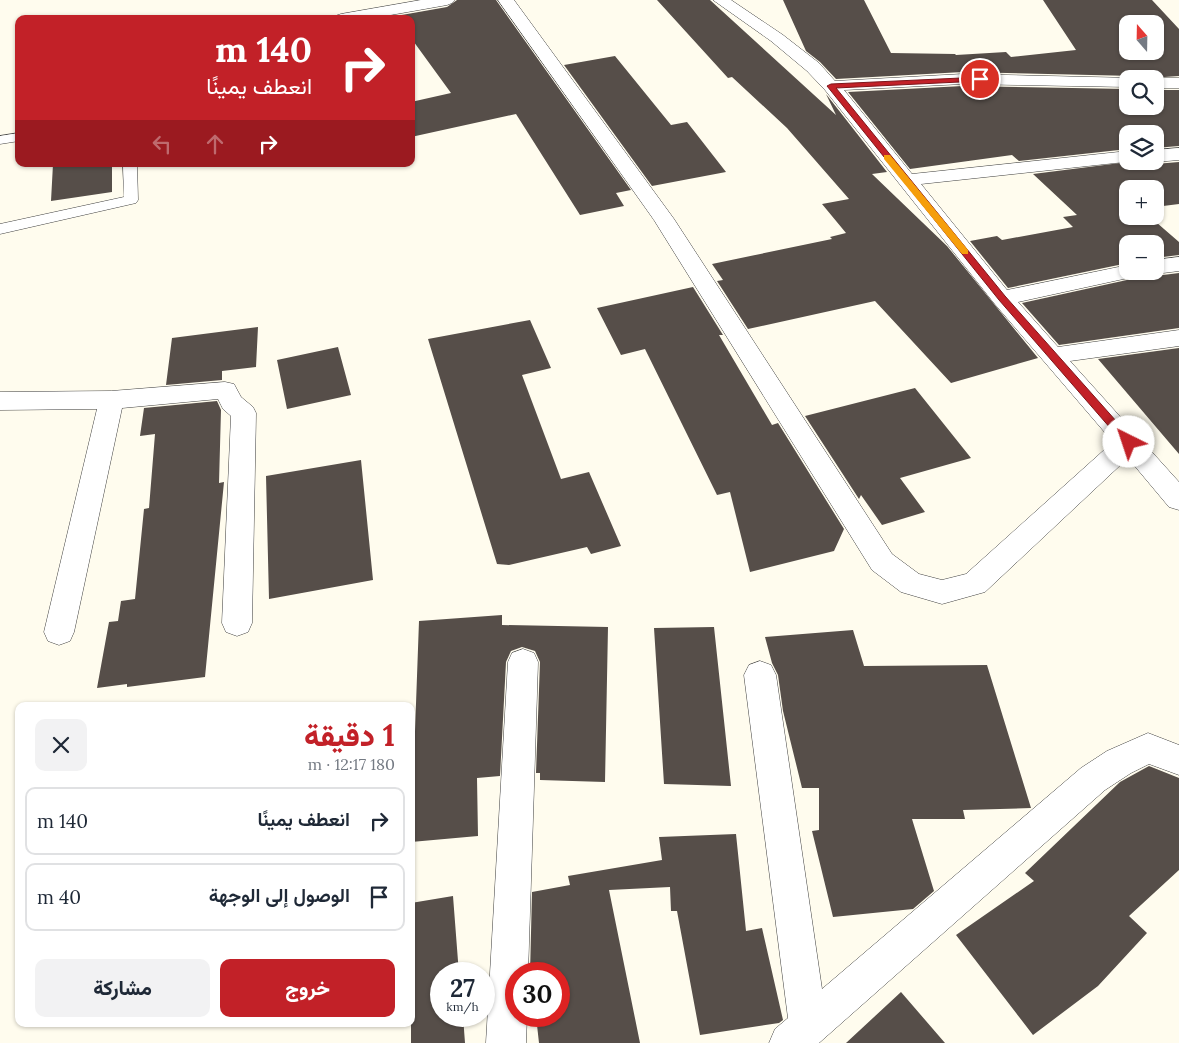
<!DOCTYPE html>
<html lang="ar">
<meta charset="utf-8">
<style>
body{margin:0;font-family:Lora,Vazirmatn,serif;background:#f2f2f3;color:#1f2937;direction:rtl;height:100vh;display:flex;flex-direction:column;font-size:19px;white-space:nowrap}
*{box-sizing:border-box;margin:0}
p{font-size:16px;color:#747a83}
.icon{flex:none;width:28px;height:28px;fill:none;stroke:currentColor;stroke-width:2;stroke-linecap:round;stroke-linejoin:round}
.map{position:relative;flex:1;overflow:hidden;direction:ltr}
.panel{position:absolute;left:15px;top:702px;width:400px;height:325px;display:flex;flex-direction:column;background:#fff;border-radius:10px;box-shadow:0 1px 4px #0004;direction:rtl}
.panel>*{flex:none}
.hud{position:absolute;left:15px;top:15px;width:400px;height:152px;border-radius:10px;box-shadow:0 1px 4px #0004;direction:rtl;background:#c22128;color:#fff;overflow:hidden}
.needle{width:32px;rotate:340deg}
.fabs{position:absolute;left:1119px;top:15px;display:grid;gap:10px}
.fabs a{display:grid;place-items:center;width:45px;height:45px;border-radius:10px;background:#fff;box-shadow:0 1px 4px #0004;font-size:25px}
.speed{position:absolute;left:430px;top:962px;display:flex;gap:10px;font-size:25px;font-weight:700;text-align:center}
.speed>*{display:grid;place-content:center;width:65px;height:65px;border-radius:50%;background:#fff;box-shadow:0 1px 4px #0004;line-height:1}
.speed small{font-size:12px;font-weight:400}
.speed .limit{border:8px solid #d22;background:#fff;color:#111}
.pin{position:absolute;display:grid;place-items:center;width:42px;height:42px;color:#fff;margin:-21px;border:2px solid #fff;border-radius:50%;box-shadow:0 1px 5px #0007}
.me{position:absolute;width:55px;margin:-28px;rotate:319deg;stroke-linejoin:round;filter:drop-shadow(0 0 4px #0008)}
.turn{display:flex;align-items:center;gap:18px;height:105px;padding:0 20px;font-size:22px}
.turn .icon{width:65px;height:65px;stroke-width:2.5}
.turn b{display:block;font-size:35px;line-height:42px}
.lanes{display:flex;align-items:center;height:48px;padding:0 20px;background:#0003;justify-content:center;gap:25px;direction:ltr}
.lanes .off{opacity:.35}
.round{display:grid;place-items:center;flex:none;width:52px;height:52px;border-radius:10px;background:#f2f2f3}
.overview{display:flex;align-items:center;justify-content:space-between;height:85px;padding:0 20px}
h1{font-size:30px;font-weight:800;line-height:38px;color:#c22128}
.primary-button{display:flex;gap:10px;margin-top:auto;padding:10px 20px}
.primary-button a{flex:1;height:58px;border-radius:10px;background:#c22128;color:#fff;font-size:20px;font-weight:800;line-height:58px;text-align:center}
.primary-button a+a{background:#f2f2f3;color:#1f2937}
ul{padding:0;list-style:none}
li{display:flex;align-items:center;gap:15px;height:68px;margin:0 10px 8px;padding:0 10px;border:2px solid #e0e1e3;border-radius:10px}
li div{flex:1}
li b{display:block;font-size:19px}
li em{font-style:normal}
.map>svg:first-child{display:block}
.building{fill:#564e49;fill-rule:evenodd}
.lines{fill:none;stroke-linecap:round;stroke-linejoin:round}
.service-casing{stroke:#404040;stroke-width:1}
.minor-casing{stroke:#404040;stroke-width:1}
.service{fill:#fff;fill-rule:evenodd}
.minor{fill:#fff;fill-rule:evenodd}
.route{fill:#c22128;stroke:#7e151a}
.slow{fill:#f59e0b}
</style>
<div class="map">
<svg width="1179" height="1043" viewBox="0 0 1179 1043">
<rect width="100%" height="100%" fill="#fffcee"/>
<path class="building" d="M457,0H496L631,190L616,193L624,206L580,215L516,114L411,137V102L451,93L411,38V19H398L396,16L447,7Z
M657,0H710L836,115L826,94L887,172L872,174L947,246L1038,358L951,383L875,301L748,329L717,281L723,280L712,264L832,239L830,237L846,233L822,204L849,199L787,128L732,77L728,78Z
M783,0H864L891,53L955,54L956,55L1006,52L1011,57L1076,50L1043,0H1152L1179,29V76L1136,79L1134,76L963,72L836,79L820,62L806,51ZM1128,24H1155V51H1128Z
M615,56L671,125L687,122L726,172L652,186L564,65Z
M963,86L1128,89V106H1155V90H1179V146L1155,148V134H1128V149L1019,161L1012,155L910,169L848,92Z
M1136,161H1151L1155,164L1179,162V204L1155,207V189H1128V216H1149L1179,242V255L1155,258V244H1128V263L1008,288L970,241L997,236L1002,240L1073,227L1063,217L1077,215L1033,174Z
M53,164H112V192L51,201Z
M1141,271L1155,276L1179,273V328L1059,345L1022,303L1136,278Z
M693,287L723,335H719L772,425L778,423L844,529L834,551L750,572L730,492L717,495L645,349L621,355L597,308Z
M530,320L551,368L522,375L561,479L589,472L621,546L591,554L587,547L509,565L497,564L428,339Z
M258,327L256,367L222,371V380L166,385L172,338Z
M338,347L351,395L287,409L277,360Z
M1179,348V454L1098,359Z
M915,388L971,458L900,478L925,512L882,525L861,495L859,499L805,416Z
M217,401L221,410L219,483L224,482L205,677L127,687V684L97,688L109,622L118,621L121,601L135,599L144,509L149,508L155,434L140,436L144,408Z
M361,460L373,580L269,599L266,476Z
M502,615V625L608,627L605,782L540,780V773H536L540,662L535,651L522,647L511,651L506,662L500,776L477,778L478,836L411,842L419,621Z
M714,627L731,786L664,784L654,628Z
M853,630L864,666L987,665L1031,808L963,810L965,819H912L934,891L913,909L833,917L812,831L819,830V788H802L783,711L778,675L772,663L765,637Z
M1149,766L1179,778V870L1129,916L1147,933L1098,986L1033,1035L956,935L1034,881L1025,873L1120,782Z
M736,834L746,931L762,928L783,1020L779,1023L700,1035L677,911H671L670,887L609,890L640,1043H539L536,1016H559V974H530L532,892L570,885L568,876L662,860L659,837Z
M453,896L459,974H441V1016H463L465,1043H411V903Z
M901,992L945,1043H846Z"/>
<g class="lines">
<defs>
<path id="service" d="M19,133V141L0,144V136Z
M123,164H137L138,200L136,203L0,234V224L124,197Z"/>
<path id="minor" d="M421,0H455L452,3L447,5L368,19H333L335,16L341,14Z
M498,0H514L674,219L892,554L919,574L942,580L966,574L1113,442L994,303L825,90L807,71L771,41L713,0H731L783,35L819,63L835,81L963,74L1134,78L1128,79V87L963,84L844,90L912,174L1128,151V161H1134L921,184L1007,290L1128,265V271H1139L1136,276L1128,278L1018,302L1058,347L1179,330V346L1070,361L1179,482V510L1169,507L1128,458L985,592L942,604L901,592L872,570L654,220Z
M1155,78H1179V88H1155V79H1151Z
M1179,148V160L1155,162L1153,161H1155V150Z
M1179,257V271L1155,274L1147,271H1155V260Z
M225,382L234,384L241,397L253,407L256,413L252,623L248,632L237,636L226,632L222,623L231,416L223,409L218,399L122,408L74,632L70,641L59,645L48,641L44,632L97,409L0,410V392L111,391Z
M523,649L534,653L538,662L528,974H516V1016H527L526,1043H486L508,662L512,653Z
M760,661L771,665L776,675L822,989L1081,768L1107,751L1148,733L1179,745V775L1149,764L1131,773L1105,790L819,1043H769L775,1029L788,1018L744,675L749,665Z"/>
</defs>
<use href="#service" class="service-casing"/>
<use href="#minor" class="minor-casing"/>
<use href="#service" class="service"/>
<use href="#minor" class="minor"/>
</g>
<path class="route" d="M983,77L984,79L980,81L836,88L1005,296L1133,440L1134,442L1133,445H1125L999,300L827,86L831,84Z"/>
<path class="slow" d="M884,155H890L968,250V254H962L884,159Z"/>
</svg>
<div class="fabs">
<a><svg class="needle" viewBox="-14 -14 28 28"><path d="M0-13l5 13h-10z" fill="#e53935"/><path d="M0 13l5-13h-10z" fill="#747a83"/></svg></a>
<a><svg class="icon" aria-label="search" viewBox="0 0 24 24"><circle cx="10" cy="10" r="6"/><path d="M15 15l6 6"/></svg></a>
<a><svg class="icon" aria-label="layers" viewBox="0 0 24 24"><path d="M12 4l9 5-9 5-9-5zM3 14l9 5 9-5"/></svg></a>
<a>+</a>
<a>−</a>
</div>
<div class="speed"><div>27<small>km/h</small></div><div class="limit">30</div></div>
<div class="pin" style="left:980px;top:79px;background:#d93025"><svg class="icon" aria-label="arrive" viewBox="0 0 24 24"><path d="M6 21V4h12l-3 4 3 4H6"/></svg></div>
<svg class="me" style="left:1129px;top:442px" viewBox="-20 -20 40 40"><circle r="19" fill="#fff"/><path d="M0-13L10 11 0 6-10 11z" fill="#c22128"/></svg>
<div class="hud">
<div class="turn"><svg class="icon" aria-label="right" viewBox="0 0 24 24"><path d="M7 20v-9h11M14 6l5 5-5 5"/></svg><div><b>140 m</b>انعطف يمينًا</div></div>
<div class="lanes"><svg class="icon off" aria-label="left" viewBox="0 0 24 24"><path d="M17 20v-9H6M10 6l-5 5 5 5"/></svg><svg class="icon off" aria-label="ahead" viewBox="0 0 24 24"><path d="M12 20V5M6 11l6-6 6 6"/></svg><svg class="icon" aria-label="right" viewBox="0 0 24 24"><path d="M7 20v-9h11M14 6l5 5-5 5"/></svg></div>
</div>
<section class="panel">
<div class="overview"><div><h1>1 دقيقة</h1><p>180 m · 12:17</p></div><a class="round"><svg class="icon" aria-label="close" viewBox="0 0 24 24"><path d="M6 6l12 12M18 6L6 18"/></svg></a></div>
<ul>
<li><svg class="icon" aria-label="right" viewBox="0 0 24 24"><path d="M7 20v-9h11M14 6l5 5-5 5"/></svg><div><b>انعطف يمينًا</b></div><em>140 m</em></li>
<li><svg class="icon" aria-label="arrive" viewBox="0 0 24 24"><path d="M6 21V4h12l-3 4 3 4H6"/></svg><div><b>الوصول إلى الوجهة</b></div><em>40 m</em></li>
</ul>
<div class="primary-button"><a>خروج</a><a>مشاركة</a></div>
</section>
</div>
